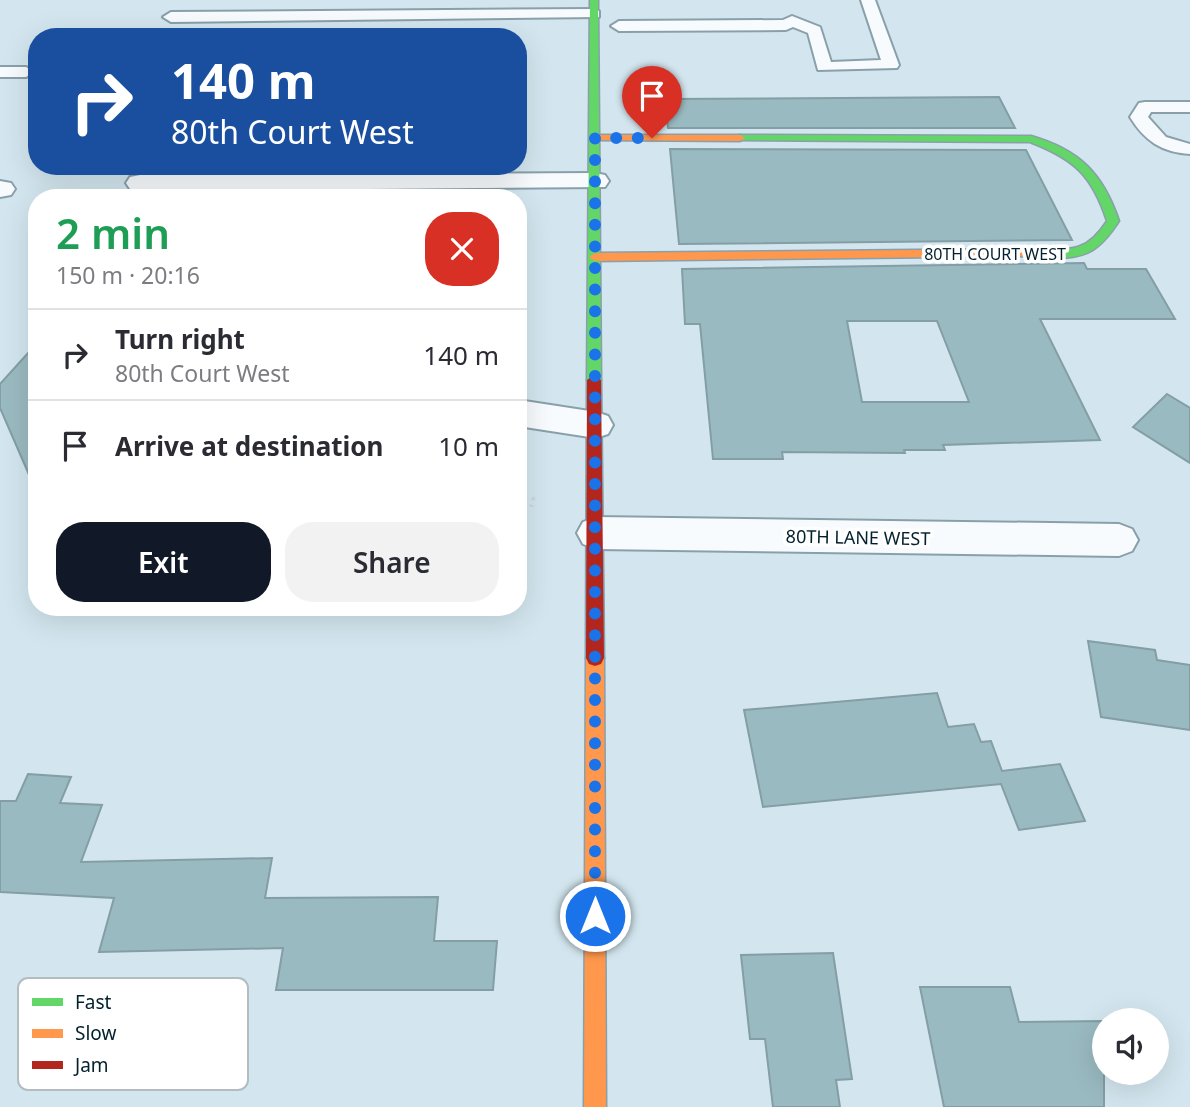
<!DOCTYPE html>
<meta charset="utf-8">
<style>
body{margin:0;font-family:"Noto Sans",sans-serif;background:#f2f2f3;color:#2b2b33;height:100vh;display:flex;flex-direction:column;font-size:26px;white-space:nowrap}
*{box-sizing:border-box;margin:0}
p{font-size:23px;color:#7c7c81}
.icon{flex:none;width:38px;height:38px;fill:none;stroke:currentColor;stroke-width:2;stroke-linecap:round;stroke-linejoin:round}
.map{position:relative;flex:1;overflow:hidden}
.drawer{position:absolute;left:28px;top:189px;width:499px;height:427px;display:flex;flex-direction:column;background:#fff;border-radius:28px;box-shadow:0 7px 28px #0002}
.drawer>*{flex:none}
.hud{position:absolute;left:28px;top:28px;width:499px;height:147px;border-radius:28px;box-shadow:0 7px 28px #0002;background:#1a4fa0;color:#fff;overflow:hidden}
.buttons{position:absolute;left:1092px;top:1008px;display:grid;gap:14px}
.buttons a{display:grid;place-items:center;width:77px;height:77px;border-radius:50%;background:#fff;box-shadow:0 7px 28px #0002;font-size:35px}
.pin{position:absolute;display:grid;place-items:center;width:60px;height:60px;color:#fff;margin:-72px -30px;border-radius:50% 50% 50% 0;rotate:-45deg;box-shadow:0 0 7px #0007}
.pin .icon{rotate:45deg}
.me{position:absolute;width:77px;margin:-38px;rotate:0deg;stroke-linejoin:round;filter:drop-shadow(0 0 5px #0008)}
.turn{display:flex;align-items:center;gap:24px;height:147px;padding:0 28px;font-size:32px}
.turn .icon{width:91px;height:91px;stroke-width:2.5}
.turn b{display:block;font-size:49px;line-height:60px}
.round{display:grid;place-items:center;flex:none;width:74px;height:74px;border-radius:28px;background:#f2f2f3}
.overview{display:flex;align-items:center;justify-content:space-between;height:119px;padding:0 28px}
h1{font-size:42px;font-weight:600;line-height:52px;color:#1e9e55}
.action{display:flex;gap:14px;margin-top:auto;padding:14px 28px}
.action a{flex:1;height:80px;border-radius:28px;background:#111827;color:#fff;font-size:28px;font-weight:600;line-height:80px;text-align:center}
.action a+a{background:#f2f2f3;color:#2b2b33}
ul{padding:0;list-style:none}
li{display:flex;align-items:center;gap:21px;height:91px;padding:0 28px;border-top:2px solid #e1e1e2}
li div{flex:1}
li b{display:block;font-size:26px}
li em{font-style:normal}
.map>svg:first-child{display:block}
.building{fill:#9abac1;stroke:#839ea4;stroke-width:2;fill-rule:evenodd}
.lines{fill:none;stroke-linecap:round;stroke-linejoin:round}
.lane-casing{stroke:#89a0aa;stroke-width:4}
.street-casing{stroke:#89a0aa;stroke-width:4}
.fast-casing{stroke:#89a0aa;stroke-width:3}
.slow-casing{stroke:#89a0aa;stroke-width:3}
.jam-casing{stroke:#89a0aa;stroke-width:3}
.path{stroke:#cfd6d9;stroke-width:4.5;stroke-dasharray:2 5;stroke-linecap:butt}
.lane{fill:#f8fbfd;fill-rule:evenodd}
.street{fill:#f8fbfd;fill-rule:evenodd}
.fast{fill:#63d668;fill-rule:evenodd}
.slow{fill:#ff974d;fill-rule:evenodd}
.jam{fill:#b3261e;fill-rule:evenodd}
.route{stroke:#1a73e8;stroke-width:12;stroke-dasharray:0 21.6}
.labels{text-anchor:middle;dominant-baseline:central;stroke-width:7;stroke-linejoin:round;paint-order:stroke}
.far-street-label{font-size:16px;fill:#02202d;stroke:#fff}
.street-label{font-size:18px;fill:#02202d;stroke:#fff}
.key{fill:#fff;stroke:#b3bcc0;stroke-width:2}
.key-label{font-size:19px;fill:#02202d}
</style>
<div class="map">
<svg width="1190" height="1107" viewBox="0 0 1190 1107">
<rect width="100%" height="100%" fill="#d3e6ef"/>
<path class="building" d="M999,97L1015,128H668L664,99Z
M670,149L1026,150L1072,240L679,244Z
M1084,263L1087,269H1146L1175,319H1040L1100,440L943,445L945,450H904L905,453L782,452L783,459H713L700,324H685L682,269ZM847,321H937L969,402H862Z
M37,343V493L0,408V384Z
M1167,394L1190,408V463L1133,427Z
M1088,641L1155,650L1157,660L1190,665V730L1101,717Z
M937,693L948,727L974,724L981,742L991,741L1002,771L1060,764L1085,821L1019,830L1001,784L763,807L744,710Z
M28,774L71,777L60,803L102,805L81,862L272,858L265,898L438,897L434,941H497L493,990H276L283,948L99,952L114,898L0,892V801H16Z
M833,953L852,1079L836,1080L840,1107H773L765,1039H750L741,955Z
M920,987H1010L1019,1022L1104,1021V1107H944Z"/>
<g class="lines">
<defs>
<path id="lane" d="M861,0H875L899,65L897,68L818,70L808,33L793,27L786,30L619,31L611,26L619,21L783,20L792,16L820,27L831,62L881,60Z
M594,9L599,11V17L171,22L163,17L171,12Z
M0,67H26L34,72L26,77H0Z
M1145,102H1190V112H1151L1148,117L1166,137L1190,144V154C1161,152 1145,141 1130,117L1139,103Z"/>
<path id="street" d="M595,173L605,175L609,181L605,187L140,191L130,189L126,183L130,177L140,175Z
M0,181L11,183L15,189L11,195L0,197Z
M518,400L596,412L608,416L613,425L608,434L596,438L518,426Z
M596,517L1119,524L1132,529L1138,540L1132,551L1119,556L596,549L583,544L577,533L583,522Z"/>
<path id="fast" d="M590,0H598L601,380L594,385L587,380Z
M740,135L1031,136C1080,150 1103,174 1119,221C1100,250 1087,259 1051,258C1042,257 1033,258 1024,256L1022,253C1027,249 1031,249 1038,249C1072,250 1087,252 1107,221C1092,175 1074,159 1030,142L736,140V136Z"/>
<path id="slow" d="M595,135H740L745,138L740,141L591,140V136Z
M1028,249L1034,253L1032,256L595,261L589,257L595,253Z
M595,650L601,652L604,658L606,1107H584L586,658L589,652Z"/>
<path id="jam" d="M594,375L601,380L604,658L601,664L595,666L589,664L586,658L587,380Z"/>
</defs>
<use href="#lane" class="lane-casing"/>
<use href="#street" class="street-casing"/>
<use href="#fast" class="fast-casing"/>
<use href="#slow" class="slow-casing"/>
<use href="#jam" class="jam-casing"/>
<path class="path" d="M518,497L533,499L530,511"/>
<use href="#lane" class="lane"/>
<use href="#street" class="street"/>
<use href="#fast" class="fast"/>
<use href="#slow" class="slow"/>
<use href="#jam" class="jam"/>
</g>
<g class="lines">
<path class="route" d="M595,916V138H652"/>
</g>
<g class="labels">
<g class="far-street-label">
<text x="995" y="254">80TH COURT WEST</text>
</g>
<g class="street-label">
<text transform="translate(858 537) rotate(1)">80TH LANE WEST</text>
</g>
</g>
<rect x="18" y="978" width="230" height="112" rx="10" class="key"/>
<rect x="32" y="998" width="31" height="8" fill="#63d668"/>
<rect x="32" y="1029" width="31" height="9" fill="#ff974d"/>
<rect x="32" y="1061" width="31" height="8" fill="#b3261e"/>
<g class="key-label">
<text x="75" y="1009">Fast</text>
<text x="75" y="1040">Slow</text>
<text x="75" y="1072">Jam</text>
</g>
</svg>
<div class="buttons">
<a><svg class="icon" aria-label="sound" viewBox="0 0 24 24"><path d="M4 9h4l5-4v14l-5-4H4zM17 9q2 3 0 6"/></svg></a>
</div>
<div class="pin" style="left:652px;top:138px;background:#d93025"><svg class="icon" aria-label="arrive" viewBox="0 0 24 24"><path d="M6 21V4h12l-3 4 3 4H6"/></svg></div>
<svg class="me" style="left:595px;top:916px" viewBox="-20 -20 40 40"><circle r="17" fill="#1a73e8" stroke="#fff" stroke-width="3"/><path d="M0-11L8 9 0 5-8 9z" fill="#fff"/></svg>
<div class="hud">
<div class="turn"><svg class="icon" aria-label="right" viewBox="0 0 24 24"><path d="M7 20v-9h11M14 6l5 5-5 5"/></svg><div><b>140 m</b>80th Court West</div></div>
</div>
<section class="drawer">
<div class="overview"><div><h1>2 min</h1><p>150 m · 20:16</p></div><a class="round" style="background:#d93025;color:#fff"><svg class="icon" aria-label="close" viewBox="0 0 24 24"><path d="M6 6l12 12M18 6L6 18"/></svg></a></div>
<ul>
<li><svg class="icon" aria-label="right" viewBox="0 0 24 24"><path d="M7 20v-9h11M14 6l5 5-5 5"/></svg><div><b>Turn right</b><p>80th Court West</p></div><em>140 m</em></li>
<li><svg class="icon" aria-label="arrive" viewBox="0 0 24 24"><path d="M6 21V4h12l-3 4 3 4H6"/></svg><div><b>Arrive at destination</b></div><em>10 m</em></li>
</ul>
<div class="action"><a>Exit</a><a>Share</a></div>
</section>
</div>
